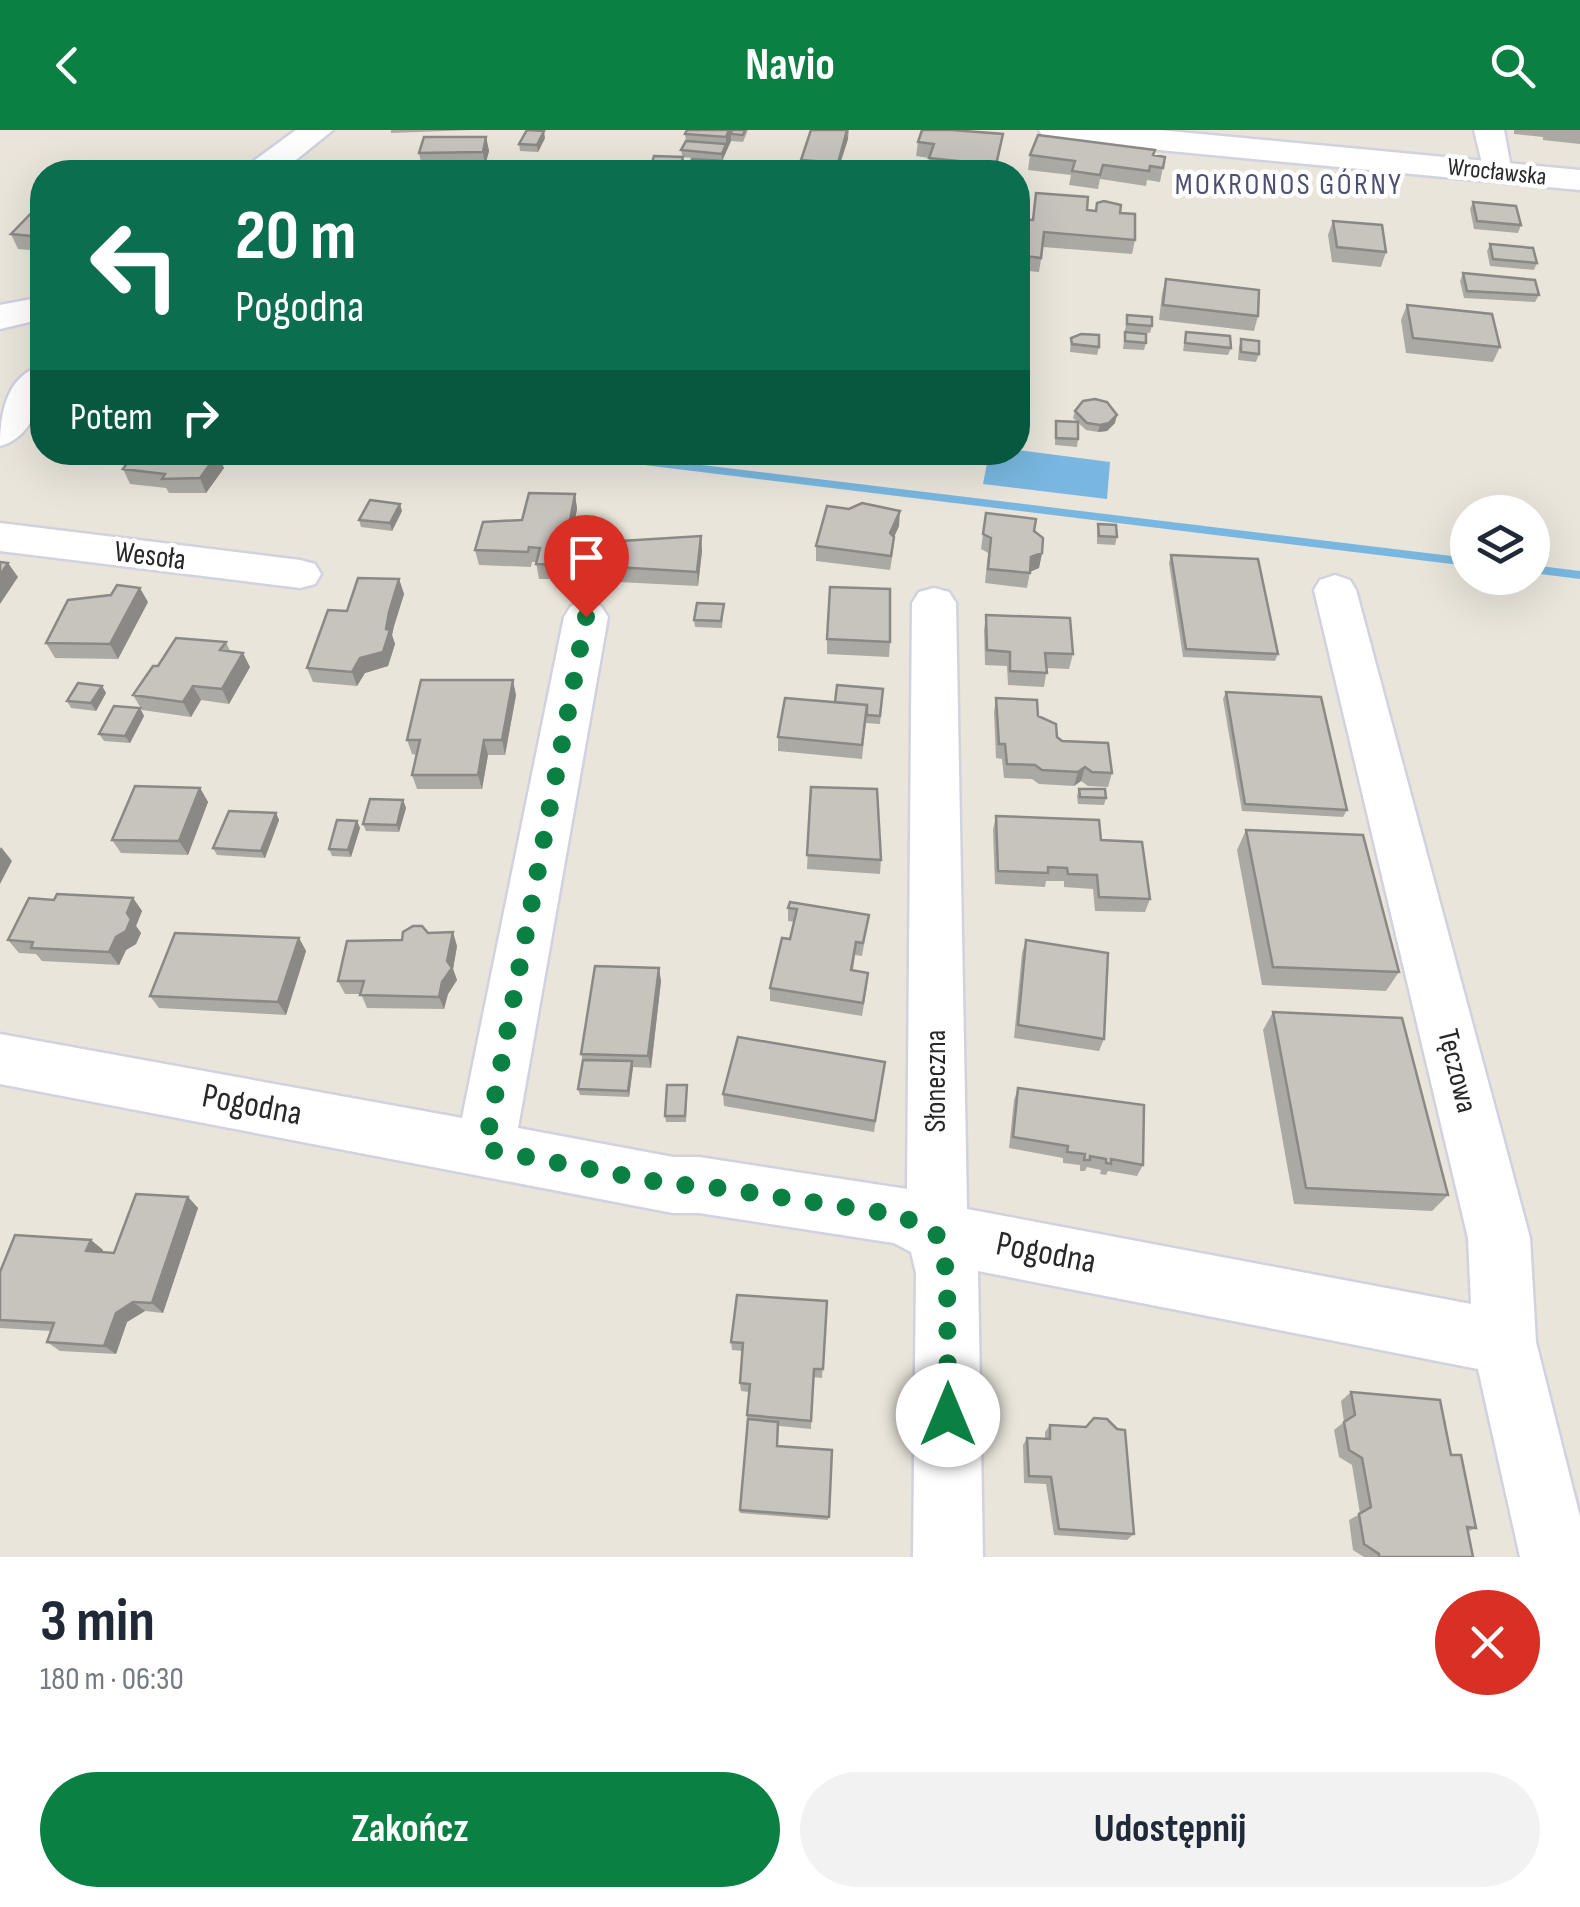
<!DOCTYPE html>
<html lang="pl">
<meta charset="utf-8">
<style>
body{margin:0;font-family:"Sofia Sans Condensed",sans-serif;background:#f2f2f3;color:#1f2937;height:100vh;display:flex;flex-direction:column;font-size:38px;white-space:nowrap}
*{box-sizing:border-box;margin:0}
p{font-size:32px;color:#747a83}
.icon{flex:none;width:55px;height:55px;fill:none;stroke:currentColor;stroke-width:2;stroke-linecap:round;stroke-linejoin:round}
.map{position:relative;height:1427px;overflow:hidden}
.panel{display:flex;flex-direction:column;background:#fff;flex:1}
.panel>*{flex:none}
.top-card{position:absolute;left:30px;top:30px;width:1000px;height:305px;border-radius:40px;box-shadow:0 10px 40px #0002;background:#0b6e4f;color:#fff;overflow:hidden}
.buttons{position:absolute;left:1450px;top:365px;display:grid;gap:20px}
.buttons a{display:grid;place-items:center;width:100px;height:100px;border-radius:50%;background:#fff;box-shadow:0 10px 40px #0002;font-size:50px}
.pin{position:absolute;display:grid;place-items:center;width:85px;height:85px;color:#fff;margin:-102px -42px;border-radius:50% 50% 50% 0;rotate:-45deg;box-shadow:0 0 10px #0007}
.pin .icon{rotate:45deg}
.me{position:absolute;width:110px;margin:-55px;rotate:0deg;stroke-linejoin:round;filter:drop-shadow(0 0 8px #0008)}
.turn{display:flex;align-items:center;gap:35px;height:210px;padding:0 40px;font-size:45px}
.turn .icon{width:130px;height:130px;stroke-width:2.5}
.turn b{display:block;font-size:70px;line-height:85px}
.then{display:flex;align-items:center;height:95px;padding:0 40px;background:#0003;gap:20px;font-size:38px}
.round{display:grid;place-items:center;flex:none;width:105px;height:105px;border-radius:52px;background:#f2f2f3}
.headline{display:flex;align-items:center;justify-content:space-between;height:170px;padding:0 40px}
h1{font-size:60px;font-weight:700;line-height:75px}
.action{display:flex;gap:20px;margin-top:auto;padding:20px 40px}
.action a{flex:1;height:115px;border-radius:60px;background:#0b8043;color:#fff;font-size:40px;font-weight:700;line-height:115px;text-align:center}
.action a+a{background:#f2f2f3;color:#1f2937}
header{display:flex;justify-content:space-between;align-items:center;height:130px;padding:0 40px;background:#0b8043;color:#fff;font-size:45px;font-weight:700}
.map>svg:first-child{display:block}
.water{fill:#79b7e0}
.lines{fill:none;stroke-linecap:round;stroke-linejoin:round}
.stream{fill:#79b7e0;fill-rule:evenodd}
.street-casing{stroke:#d1d2df;stroke-width:5}
.secondary-casing{stroke:#d1d2df;stroke-width:5}
.street{fill:#fff;fill-rule:evenodd}
.secondary{fill:#fff;fill-rule:evenodd}
.wall{fill:#aba9a3}
.shaded-wall{fill:#8b8985}
.building{fill:#c7c4be;stroke:#8b8985;stroke-width:2.5}
.route{stroke:#0b8043;stroke-width:18;stroke-dasharray:0 32.4}
.labels{text-anchor:middle;dominant-baseline:central;stroke-width:9;stroke-linejoin:round;paint-order:stroke}
.far-street-label{font-size:25px;fill:#282828;stroke:#fff}
.far-quarter-label{font-size:30px;letter-spacing:2.5px;fill:#4e5073;stroke:#fff}
.street-label{font-size:30px;fill:#282828;stroke:#fff}
.near-street-label{font-size:35px;fill:#282828;stroke:#fff}
</style>
<header><svg class="icon" aria-label="back" viewBox="0 0 24 24"><path d="M15 5l-7 7 7 7"/></svg>Navio<svg class="icon" aria-label="search" viewBox="0 0 24 24"><circle cx="10" cy="10" r="6"/><path d="M15 15l6 6"/></svg></header>
<div class="map">
<svg width="1580" height="1427" viewBox="0 0 1580 1427">
<rect width="100%" height="100%" fill="#e9e5db"/>
<path class="water" d="M1018,320L1110,332L1107,369L983,354L989,323Z"/>
<g class="lines">
<path class="stream" d="M552,37L556,40L554,42H546Z
M558,322H595L1468,428V436L563,325Z
M1532,435L1580,441V449L1532,443Z"/>
<defs>
<path id="street" d="M1474,0H1504L1512,43L1508,50H1486Z
M42,236C44,266 34,307 0,316C0,285 6,245 42,236Z
M0,393L300,430L315,434L321,444L315,454L300,458L0,421Z
M1335,445L1350,450L1356,460L1530,1108L1536,1212L1580,1387V1427H1520L1478,1239L978,1141L983,1427H913L916,1143L911,1122L894,1113L699,1083H673L0,954V904L462,988L564,487L571,476L586,472L601,476L608,487L518,998L673,1027H699L907,1059L912,473L919,462L934,458L949,462L956,473L967,1079L1471,1174L1468,1108L1314,460L1320,450Z"/>
<path id="secondary" d="M296,0H333L281,42H243L248,35Z
M1039,0H1159L1580,40V60L1055,10L1043,7Z
M42,167V189L0,199V175Z"/>
</defs>
<use href="#street" class="street-casing"/>
<use href="#secondary" class="secondary-casing"/>
<use href="#street" class="street"/>
<use href="#secondary" class="secondary"/>
</g>
<path class="wall" d="M391,0H472L391,3Z
M748,0L743,12L731,11L722,31L721,42H687L714,30L683,27L684,34L681,20L686,11L685,4Z
M811,0H849L848,9L838,42H801V30Z
M1514,0H1580V14L1543,10V7L1514,4Z
M1003,4L996,42H928L929,28L916,26L918,12Z
M486,7L489,21L485,36L422,37L419,23Z
M545,8L538,22L520,21L519,14Z
M1030,25H1153L1165,27L1160,52L1147,50L1146,56L1100,49L1098,59L1069,55L1071,45L1028,40Z
M42,72V121L18,119L11,104Z
M1473,72L1521,95L1518,103L1474,99L1470,79Z
M1097,73L1120,83L1135,110L1132,124L1043,117L1039,142L1018,140V89L1032,90L1087,80L1095,81Z
M1333,91L1386,122L1381,137L1332,132L1328,105Z
M1490,114L1537,133L1534,140L1490,136L1487,121Z
M1463,143L1539,165L1535,172L1464,168L1460,151Z
M1166,149L1258,186L1254,201L1159,190L1162,164Z
M1407,175L1500,217L1493,232L1406,223L1401,190Z
M1127,185L1152,196L1150,203L1125,201Z
M1125,202L1146,213L1144,220L1123,219Z
M1186,202L1231,218L1228,225L1183,221Z
M1071,208L1099,217L1097,225L1070,222Z
M1241,209L1259,224L1256,232L1238,230L1239,217Z
M1075,281L1115,293L1107,301L1098,302L1086,300L1073,288Z
M1056,291L1078,309L1077,317L1055,315Z
M224,338L206,363H169L166,358L130,354L123,339Z
M575,364L577,379L573,401L578,416L571,449H539L536,432H532L531,437L479,435L475,420L522,390Z
M849,379L899,396L894,407L893,422L890,440L816,431V416Z
M402,381L392,401L361,397L359,390Z
M986,383L1034,401L1042,423L1039,438L1030,442L1027,458L985,453L988,423L981,419Z
M1098,394L1117,407L1115,415L1097,414V402Z
M701,406L702,421L698,456L618,452L616,437Z
M1171,425L1278,524L1275,531L1183,527L1169,433Z
M399,449L404,464L394,496L392,505L395,514L388,536L365,543L357,556L313,552L307,538L347,481Z
M148,472L118,529L55,528L46,513Z
M724,474L722,498L695,497L694,490Z
M986,485L1073,524L1069,539L1047,538L1044,557L1008,555L1007,536L985,535L984,500Z
M827,509L890,512L889,527L827,524Z
M226,512L230,521L250,537L229,574L201,570L191,587L142,580L133,565L158,536Z
M102,556L106,563L96,581L71,578L67,571Z
M883,559L880,594L866,593V591L862,629L778,621V607L835,572Z
M1226,562L1347,680L1343,687L1242,681L1223,569Z
M516,565L505,625H488L482,659H417L412,645L417,625L412,624L407,610Z
M996,568L1038,586L1057,607L1112,643L1108,657L1088,656L1081,651L1074,656L1039,654L1032,649L1004,648L1002,629L996,628L994,582Z
M140,578L144,586L130,613L104,611L99,604Z
M811,657L881,730L880,744L807,739Z
M200,658L208,672L188,725L121,723L112,710Z
M1079,659L1106,668L1104,675L1078,674L1077,666Z
M403,670L406,678L399,702L366,701L363,694Z
M276,683L279,690L265,728L217,725L213,718Z
M996,686L1101,710L1150,769L1145,782L1095,781L1093,759L1064,757V751H1046L1045,757L995,754L993,700Z
M357,691L360,698L351,727L332,726L329,719Z
M1246,700L1399,842L1386,861L1262,855L1237,720Z
M133,768L142,781L136,796L141,803L136,814L126,820L119,835L42,831L36,824L19,823L8,810L54,770Z
M788,778L869,785L862,826L855,825L853,840L867,856L862,886L770,871V858L790,809L794,792L788,791Z
M428,803L457,816L453,839L457,850L448,864L444,879L367,878L361,864H345L338,851L402,810Z
M299,808L306,821L286,885L159,878L150,866Z
M1026,810L1104,909L1099,921L1014,908L1022,823Z
M661,851L651,938L633,937L629,967L580,965L578,959L583,930L581,924Z
M1273,882L1448,1065L1432,1081L1294,1074L1263,900Z
M885,932L874,1002L724,976L723,964Z
M687,955L686,992H666L665,986Z
M1018,958L1143,1035L1137,1046L1108,1041L1106,1045L1100,1044L1101,1040L1087,1037L1085,1041H1080V1035L1063,1033V1028L1009,1018L1014,970Z
M188,1067L198,1078L163,1183L145,1181L127,1192L116,1224L60,1221L47,1212L51,1201L0,1198V1142L91,1110L103,1120L102,1122L114,1123Z
M827,1171L822,1248L813,1247L811,1299L779,1296L777,1316L832,1320L828,1390L740,1383L749,1262L741,1261L740,1253L743,1221L732,1220L731,1212Z
M1351,1262L1451,1325L1476,1398L1467,1402L1473,1427H1364L1353,1420L1349,1390L1360,1384L1352,1335L1339,1327L1334,1300L1344,1292L1341,1271Z
M1050,1295L1134,1404L1127,1410L1054,1405L1046,1354L1024,1353L1023,1315L1027,1308H1045V1302Z"/>
<path class="shaded-wall" d="M729,0H736L731,4V11L722,31V24L726,14V7Z
M847,0L848,9L837,42L838,33Z
M544,1L545,8L538,22L537,15Z
M486,7L489,21L485,36L483,22Z
M1117,285L1115,293L1107,301L1098,302L1100,295Z
M218,323L224,338L206,363L200,348Z
M575,364L577,379L570,416L568,401Z
M400,374L402,381L392,401L390,393Z
M900,381L899,396L889,418L890,403Z
M576,401L578,416L571,449L569,435Z
M701,406L702,421L698,456L697,442Z
M1042,423L1039,438L1029,442L1031,427Z
M8,433L18,447L0,474V445Z
M399,449L404,464L394,496L392,505L395,514L388,536L365,543L357,556L352,542L360,528L386,499L389,482Z
M140,458L148,472L118,529L110,514Z
M243,523L250,537L229,574L222,559Z
M513,550L516,565L505,625L502,610Z
M102,556L106,563L96,581L91,573Z
M193,556L201,570L191,587L183,572Z
M140,578L144,586L130,613L125,606Z
M484,610L488,625L482,659L478,645Z
M1085,637L1081,651L1074,656L1078,642Z
M200,658L208,672L188,725L179,711Z
M403,670L406,678L399,702L397,695Z
M276,683L279,690L265,728L261,721Z
M357,691L360,698L351,727L348,720Z
M1,717L12,731L0,754V719Z
M133,768L142,781L136,796L127,783Z
M131,789L141,803L136,814L126,820L119,835L109,822L116,807Z
M453,802L457,816L453,839L457,850L448,864L444,879L439,867Z
M299,808L306,821L286,885L278,872Z
M659,838L661,851L651,938L648,926Z
M632,931L633,937L629,967L628,961Z
M188,1067L198,1078L163,1183L152,1173Z
M91,1110L103,1120L98,1131L86,1121Z
M133,1172L145,1181L127,1192L116,1224L104,1216L116,1183Z"/>
<path class="building" d="M527,0L544,1L537,15L519,14Z
M687,0H729L726,7L685,4Z
M732,0H745L743,5L731,4Z
M811,0H847L838,33L801,30Z
M922,0H952L1003,4L996,35L929,28L934,14L918,12Z
M1038,5L1155,20L1153,25L1165,27L1163,38L1150,36L1149,41L1103,35L1100,45L1072,41L1075,31L1030,25Z
M424,7H486L483,22L419,23Z
M686,11L726,14L722,24L681,20Z
M654,26L683,27L679,42H649Z
M692,29L722,31L718,42H687Z
M598,36L624,37L622,42H596Z
M1036,63L1088,67L1087,80L1096,81L1097,73L1104,71L1121,75L1120,83L1135,84V110L1044,102L1041,128L1018,125V89L1033,90Z
M42,72V107L11,104Z
M1473,72L1516,76L1521,95L1477,91Z
M1333,91L1382,95L1386,122L1337,117Z
M1490,114L1533,118L1537,133L1493,129Z
M1463,143L1535,150L1539,165L1467,161Z
M1166,149L1259,160L1258,186L1163,175Z
M1407,175L1492,184L1500,217L1413,208Z
M1127,185L1152,187V196L1127,194Z
M1125,202L1146,204V213L1125,211Z
M1186,202L1230,206L1231,218L1185,213Z
M1081,204L1099,205V217L1072,214L1071,208Z
M1241,209L1259,211V224L1241,222Z
M1095,269L1107,272L1117,285L1109,293L1100,295L1087,293L1075,281L1083,271Z
M1056,291L1078,292V309L1056,308Z
M135,322H216L218,323L200,348L162,349L165,344L123,339Z
M529,363L575,364L568,401H576L569,435L536,434L540,418L529,417L528,422L475,420L483,392L522,390Z
M370,370L400,374L390,393L359,390Z
M862,373L900,381L890,403L894,407L891,426L816,416L827,376L849,379Z
M986,383L1036,389L1034,401L1043,408L1042,423L1031,427L1030,443L988,439L991,408L983,404Z
M1098,394L1116,395L1117,407L1099,406Z
M701,406L697,442L616,437L621,411Z
M1171,425L1258,429L1278,524L1186,519Z
M0,432L8,433L0,445Z
M358,448L399,449L389,482L386,499L390,500L383,522L360,528L352,542L307,538L328,480L347,481Z
M117,455L140,458L110,514L46,513L68,470L111,465Z
M830,457L890,459V512L827,509Z
M697,473L724,474L721,491L694,490Z
M986,485L1070,488L1073,524L1045,523L1047,543L1010,541V522L987,520Z
M176,508L226,512L220,520L243,523L222,559L193,556L183,572L133,565L153,536H158Z
M421,550H513L502,610H484L478,645H412L420,610H407Z
M78,553L102,556L91,573L67,571Z
M837,555L883,559L880,586L867,585V575L835,572Z
M1226,562L1321,567L1347,680L1245,674Z
M785,568L867,575L862,615L778,607Z
M996,568L1037,570L1038,586L1056,594L1057,607L1062,611L1108,613L1112,643L1092,642L1085,637L1078,642L1042,640L1035,635L1007,634L1005,614H999Z
M114,576L140,578L125,606L99,604Z
M135,656L200,658L179,711L112,710Z
M811,657L877,659L881,730L807,725Z
M1079,659H1105L1106,668L1080,667Z
M370,669L403,670L397,695L363,694Z
M229,681L276,683L261,721L213,718Z
M996,686L1099,690L1101,710L1142,712L1150,769L1099,767L1097,745L1068,744L1067,738L1048,737V743L998,741Z
M337,690L357,691L348,720L329,719Z
M1246,700L1363,705L1399,842L1273,837Z
M57,764L133,768L127,783L131,789L126,801L116,807L109,822L31,818L33,812L8,810L29,768L54,770Z
M790,772L869,785L863,813L856,812L851,840L868,843L863,873L770,858L782,808L790,809L797,779L788,778Z
M413,796H422L428,803L453,802L447,831L452,838L442,852L439,867L360,865L364,851H338L347,811L402,810L403,802Z
M175,803L299,808L278,872L150,866Z
M1026,810L1108,823L1104,909L1018,895Z
M595,836L659,838L648,926L581,924Z
M1273,882L1402,888L1448,1065L1306,1058Z
M738,907L885,932L875,991L723,964Z
M583,930L632,931L628,961L578,959Z
M667,955H687L685,986H665Z
M1018,958L1144,975L1143,1035L1111,1029V1034L1106,1033V1029L1090,1026V1030H1084L1085,1024L1067,1022L1068,1016L1013,1007Z
M136,1064L188,1067L152,1173L133,1172L116,1183L104,1216L47,1212L54,1193L0,1190V1142L15,1105L91,1110L86,1121L114,1123Z
M737,1165L827,1171L823,1239H814L811,1291L747,1285L750,1254L740,1253L743,1213L731,1212Z
M1351,1262L1440,1270L1451,1325H1461L1476,1398L1467,1397L1473,1427H1379V1424L1364,1414L1359,1384L1371,1377L1362,1328L1349,1320L1344,1292L1355,1285Z
M1094,1288L1107,1289L1117,1299L1125,1300L1134,1404L1059,1399L1051,1347L1029,1346L1027,1308L1050,1309V1295L1086,1297Z
M748,1289L778,1292L777,1316L832,1320L829,1387L740,1380Z"/>
<g class="lines">
<path class="route" d="M586,487L485,1019L674,1055H699L899,1085L936,1103L947,1143L948,1285"/>
</g>
<g class="labels">
<g class="far-street-label">
<text transform="translate(1497 42) rotate(6)">Wrocławska</text>
</g>
<g class="far-quarter-label">
<text x="1289" y="55">MOKRONOS GÓRNY</text>
</g>
<g class="street-label">
<text transform="translate(150 426) rotate(7)">Wesoła</text>
<text transform="translate(1457 941) rotate(76)">Tęczowa</text>
<text transform="translate(936 951) rotate(-90)">Słoneczna</text>
</g>
<g class="near-street-label">
<text transform="translate(252 975) rotate(11)">Pogodna</text>
<text transform="translate(1046 1123) rotate(11)">Pogodna</text>
</g>
</g>
</svg>
<div class="buttons">
<a><svg class="icon" aria-label="layers" viewBox="0 0 24 24"><path d="M12 4l9 5-9 5-9-5zM3 14l9 5 9-5"/></svg></a>
</div>
<div class="pin" style="left:586px;top:487px;background:#d93025"><svg class="icon" aria-label="arrive" viewBox="0 0 24 24"><path d="M6 21V4h12l-3 4 3 4H6"/></svg></div>
<svg class="me" style="left:948px;top:1285px" viewBox="-20 -20 40 40"><circle r="19" fill="#fff"/><path d="M0-13L10 11 0 6-10 11z" fill="#0b8043"/></svg>
<div class="top-card">
<div class="turn"><svg class="icon" aria-label="left" viewBox="0 0 24 24"><path d="M17 20v-9H6M10 6l-5 5 5 5"/></svg><div><b>20 m</b>Pogodna</div></div>
<div class="then">Potem<svg class="icon" aria-label="right" viewBox="0 0 24 24"><path d="M7 20v-9h11M14 6l5 5-5 5"/></svg></div>
</div>
</div>
<section class="panel">
<div class="headline"><div><h1>3 min</h1><p>180 m · 06:30</p></div><a class="round" style="background:#d93025;color:#fff"><svg class="icon" aria-label="close" viewBox="0 0 24 24"><path d="M6 6l12 12M18 6L6 18"/></svg></a></div>
<div class="action"><a>Zakończ</a><a>Udostępnij</a></div>
</section>
